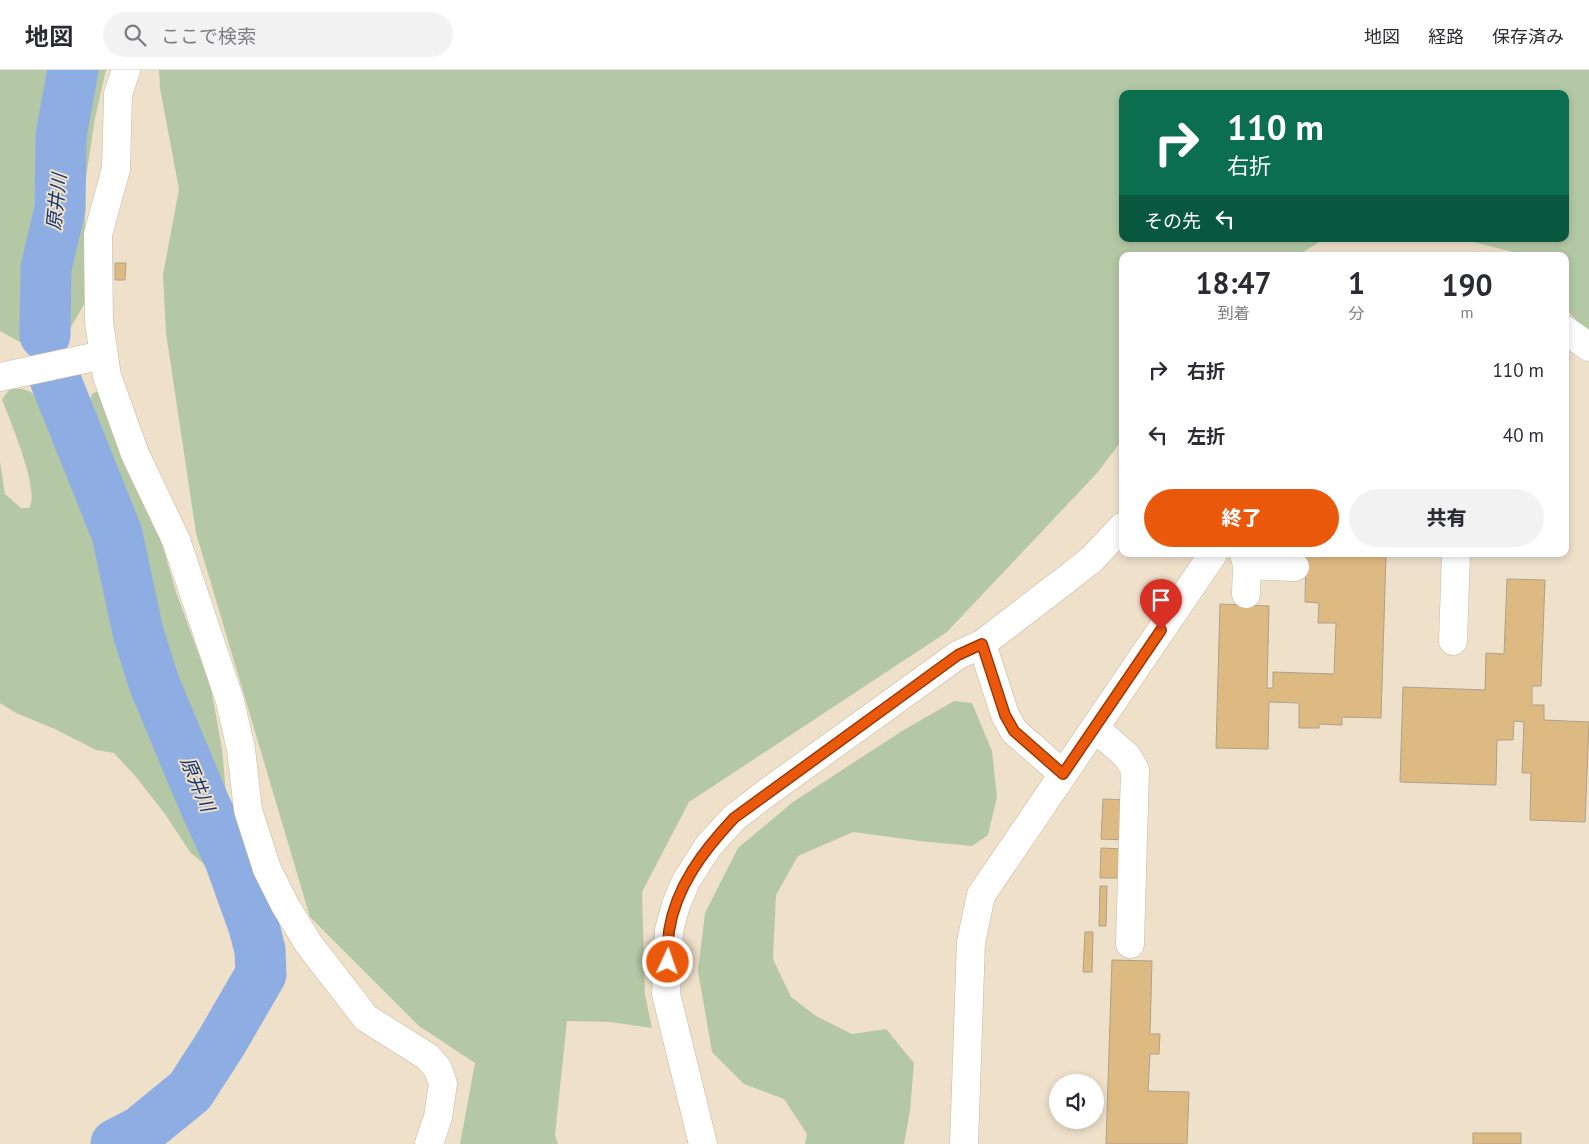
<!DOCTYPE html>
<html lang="ja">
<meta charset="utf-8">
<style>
body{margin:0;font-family:"PT Sans","Noto Sans JP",sans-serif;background:#f2f2f3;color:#2b2b33;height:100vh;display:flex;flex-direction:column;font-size:19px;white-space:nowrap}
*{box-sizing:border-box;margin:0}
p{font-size:16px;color:#7c7c81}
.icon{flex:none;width:28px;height:28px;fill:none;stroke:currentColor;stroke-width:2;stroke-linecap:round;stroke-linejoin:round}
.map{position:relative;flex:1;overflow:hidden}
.side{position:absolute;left:1119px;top:182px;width:450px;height:305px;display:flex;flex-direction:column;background:#fff;border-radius:10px;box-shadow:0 2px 8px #0003}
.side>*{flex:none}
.banner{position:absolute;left:1119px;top:20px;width:450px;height:152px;border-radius:10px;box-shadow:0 2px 8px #0003;background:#0b6e4f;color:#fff;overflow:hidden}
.controls{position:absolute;left:1049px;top:1004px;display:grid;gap:10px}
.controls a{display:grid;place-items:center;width:55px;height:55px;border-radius:50%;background:#fff;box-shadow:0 2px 8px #0003;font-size:25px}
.pin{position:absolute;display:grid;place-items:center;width:42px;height:42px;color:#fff;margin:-51px -21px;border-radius:50% 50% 50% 0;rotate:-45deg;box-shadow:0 0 5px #0007}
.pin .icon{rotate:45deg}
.me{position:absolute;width:55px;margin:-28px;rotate:3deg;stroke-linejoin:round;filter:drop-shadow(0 0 4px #0008)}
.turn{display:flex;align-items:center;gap:18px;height:105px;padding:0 25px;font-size:22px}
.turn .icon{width:65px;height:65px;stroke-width:2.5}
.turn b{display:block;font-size:35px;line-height:42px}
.then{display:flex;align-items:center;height:48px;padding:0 25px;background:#0003;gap:10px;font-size:19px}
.eta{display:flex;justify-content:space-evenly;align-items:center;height:85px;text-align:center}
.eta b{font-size:30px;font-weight:800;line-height:35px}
.cta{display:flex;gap:10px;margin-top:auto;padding:10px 25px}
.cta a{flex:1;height:58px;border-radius:30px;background:#ea580c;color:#fff;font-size:20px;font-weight:800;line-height:58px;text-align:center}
.cta a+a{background:#f2f2f3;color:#2b2b33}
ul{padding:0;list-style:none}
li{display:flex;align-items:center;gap:15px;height:65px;padding:0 25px}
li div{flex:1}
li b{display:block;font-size:19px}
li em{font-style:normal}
header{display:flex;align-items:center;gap:30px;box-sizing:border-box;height:70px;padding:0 25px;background:#fff;border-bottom:1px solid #e1e1e2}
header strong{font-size:24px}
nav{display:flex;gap:28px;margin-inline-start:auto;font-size:18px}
.search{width:350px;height:45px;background:#f2f2f3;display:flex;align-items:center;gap:12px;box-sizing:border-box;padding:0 18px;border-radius:28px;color:#7c7c81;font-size:19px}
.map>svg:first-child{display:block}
.green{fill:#b5c8a5}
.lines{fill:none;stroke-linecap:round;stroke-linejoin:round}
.river{stroke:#8eade2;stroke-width:51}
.building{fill:#ddba81;stroke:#aea08b}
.minor-casing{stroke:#c5b7a1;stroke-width:29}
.minor{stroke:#fff;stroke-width:28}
.route-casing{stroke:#983908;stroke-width:12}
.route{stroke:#ea580c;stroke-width:9}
.labels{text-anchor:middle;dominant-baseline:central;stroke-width:4;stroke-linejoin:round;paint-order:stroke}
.water-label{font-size:19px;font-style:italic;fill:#143674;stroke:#efe0ca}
</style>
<header>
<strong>地図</strong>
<div class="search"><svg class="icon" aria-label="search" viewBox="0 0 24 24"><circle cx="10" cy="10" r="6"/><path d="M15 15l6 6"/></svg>ここで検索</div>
<nav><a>地図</a><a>経路</a><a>保存済み</a></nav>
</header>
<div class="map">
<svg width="1589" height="1074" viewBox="0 0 1589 1074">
<rect width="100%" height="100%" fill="#efe0ca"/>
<path class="green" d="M0,0H106L95,48L85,114V233L68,262L27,276L0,261Z
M159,0H1589V261L1579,254L1565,237V186H1523L1521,184L1462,169H1565V24H1122V169H1324L1297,186H1122V370L1098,402L947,562L689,732L642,822L645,925L652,958L610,952L567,951L555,1065L558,1074H460L475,993L419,956L310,847L196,463L166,263L163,205L179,119L160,18Z
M10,319C15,319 22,318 26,320C53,329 39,371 75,368C88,355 83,338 93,323L100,321L160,467L176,522L211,618L222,679L229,756L227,800L224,806L217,805L190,782L165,744L136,707L114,683L96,680L55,659L16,643L0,633V392L5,424L21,438H29C41,421 9,349 2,329Z
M954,631L972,633L992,681L997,727L988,765L972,776L920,771L853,762L798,786L776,825L773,889L791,927L816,946L852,964L886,959L914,993L910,1041L904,1074H805L807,1064L784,1029L744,1014L712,982L698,901L705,843L738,778L793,732L902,661Z"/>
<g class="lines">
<path class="river" d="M45,265L46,198L60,139L61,66L73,0
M55,309L117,464L138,562L154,613L204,733L230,790L254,857L260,880L261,904L221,973L190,1021L141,1061L116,1074"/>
</g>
<path class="building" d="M115,193H126L125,210H115Z
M1306,484H1386L1381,648L1342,647V655L1319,654V658H1299V633L1269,632L1268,679L1216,678L1220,534L1269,536L1267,618H1273V602L1334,604L1336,553H1318L1319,533L1305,532Z
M1507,509L1545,510L1541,616H1532V635H1544V650L1589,652L1585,752L1530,750L1531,703H1522L1524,652L1514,651L1513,670H1497L1496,715L1400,712L1403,617L1485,620L1486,583L1504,584Z
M1103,729L1127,730L1125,770L1101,769Z
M1101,778L1125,779L1124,808H1100Z
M1100,816H1107L1106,856H1099Z
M1085,862H1093L1092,902H1083Z
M1112,890L1152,891L1150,964H1160L1159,984H1150L1148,1021L1189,1022L1187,1074H1106Z
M1473,1063H1521V1074H1473Z"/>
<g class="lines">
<defs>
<path id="minor" d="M126,0L118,24L116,99L98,164L99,252L107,306L135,384L176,470L230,631L241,679L248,740L267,799L285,835L308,873L366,948L428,987L438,999L443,1014L438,1047L429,1074
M1565,260L1589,277
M0,307L103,285
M1244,484L1247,495L1246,524
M1247,495L1295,497
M1453,571L1456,484
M982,574L1005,645L1014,661L1063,704
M1095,658L1127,686L1135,700L1130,874
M703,1074L666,924L669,860L676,835L686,811L709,775L734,748L761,727L958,585L982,574L1068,508L1092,489L1122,457
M964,1074L971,872L981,825L1213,484"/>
</defs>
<use href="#minor" class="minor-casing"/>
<use href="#minor" class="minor"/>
</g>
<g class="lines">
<defs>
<path id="route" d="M668,892C668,882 668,871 669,861C676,816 704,780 734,748L958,585L982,574L1005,645L1014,661L1063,704L1161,560"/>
</defs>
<use href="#route" class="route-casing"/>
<use href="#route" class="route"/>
</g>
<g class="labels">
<g class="water-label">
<text transform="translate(56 132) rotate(-84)">原井川</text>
<text transform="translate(198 714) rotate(67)">原井川</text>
</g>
</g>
</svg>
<div class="controls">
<a><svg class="icon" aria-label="sound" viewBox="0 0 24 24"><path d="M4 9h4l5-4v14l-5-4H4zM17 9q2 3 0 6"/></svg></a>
</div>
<div class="pin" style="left:1161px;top:560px;background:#d93025"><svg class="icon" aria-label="arrive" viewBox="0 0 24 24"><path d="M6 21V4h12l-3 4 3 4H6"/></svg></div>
<svg class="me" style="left:668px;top:892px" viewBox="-20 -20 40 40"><circle r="17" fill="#ea580c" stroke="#fff" stroke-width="3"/><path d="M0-11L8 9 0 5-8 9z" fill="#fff"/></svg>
<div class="banner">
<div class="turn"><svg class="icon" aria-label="right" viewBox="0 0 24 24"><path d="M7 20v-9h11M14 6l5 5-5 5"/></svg><div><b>110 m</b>右折</div></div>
<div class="then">その先<svg class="icon" aria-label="left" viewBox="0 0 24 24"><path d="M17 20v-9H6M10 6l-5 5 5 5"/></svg></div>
</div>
<section class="side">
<div class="eta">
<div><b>18:47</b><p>到着</p></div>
<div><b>1</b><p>分</p></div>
<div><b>190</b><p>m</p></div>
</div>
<ul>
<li><svg class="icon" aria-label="right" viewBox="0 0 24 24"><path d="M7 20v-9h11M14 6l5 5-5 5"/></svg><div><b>右折</b></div><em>110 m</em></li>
<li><svg class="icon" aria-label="left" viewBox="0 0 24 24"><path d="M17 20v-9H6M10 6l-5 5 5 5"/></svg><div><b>左折</b></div><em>40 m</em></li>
</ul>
<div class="cta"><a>終了</a><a>共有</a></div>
</section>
</div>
